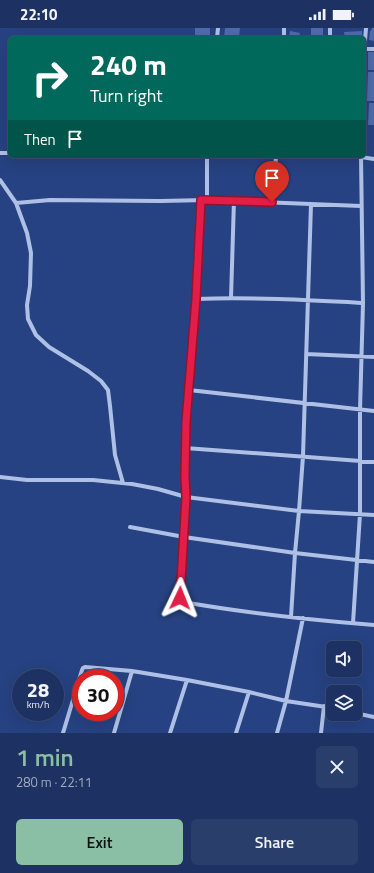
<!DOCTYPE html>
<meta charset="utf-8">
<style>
body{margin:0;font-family:"Titillium Web",sans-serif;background:#2a3e6b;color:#f1f3f6;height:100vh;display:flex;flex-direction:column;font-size:15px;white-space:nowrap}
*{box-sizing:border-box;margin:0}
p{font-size:13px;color:#a0aabe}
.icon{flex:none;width:22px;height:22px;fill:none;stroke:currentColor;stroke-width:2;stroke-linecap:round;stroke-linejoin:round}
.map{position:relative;height:705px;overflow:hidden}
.drawer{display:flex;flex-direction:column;background:#1d3262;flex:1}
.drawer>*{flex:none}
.guide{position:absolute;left:8px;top:8px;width:358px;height:122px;border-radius:6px;box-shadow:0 4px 16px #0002,0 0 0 1px #3b4d77;background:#00695c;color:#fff;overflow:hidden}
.tools{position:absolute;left:326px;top:613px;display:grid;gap:8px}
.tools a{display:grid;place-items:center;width:36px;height:36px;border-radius:6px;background:#1d3262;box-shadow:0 4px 16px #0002,0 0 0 1px #3b4d77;font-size:20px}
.speed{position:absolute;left:12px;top:641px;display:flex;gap:8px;font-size:20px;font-weight:700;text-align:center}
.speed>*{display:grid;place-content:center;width:52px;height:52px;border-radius:50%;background:#1d3262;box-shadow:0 4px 16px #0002,0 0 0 1px #3b4d77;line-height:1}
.speed small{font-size:10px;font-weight:400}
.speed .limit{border:6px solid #d22;background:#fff;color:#111}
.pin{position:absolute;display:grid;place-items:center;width:34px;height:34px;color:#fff;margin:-41px -17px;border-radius:50% 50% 50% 0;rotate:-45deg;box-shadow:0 0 4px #0007}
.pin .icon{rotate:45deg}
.me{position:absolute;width:44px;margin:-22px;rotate:2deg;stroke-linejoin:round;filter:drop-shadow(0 0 3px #0008)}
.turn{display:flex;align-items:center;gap:14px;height:84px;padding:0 16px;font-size:18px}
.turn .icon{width:52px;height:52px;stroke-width:2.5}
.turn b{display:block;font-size:28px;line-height:34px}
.then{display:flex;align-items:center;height:38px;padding:0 16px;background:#0003;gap:8px;font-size:15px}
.round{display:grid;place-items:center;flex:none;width:42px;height:42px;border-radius:6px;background:#2a3e6b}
.summary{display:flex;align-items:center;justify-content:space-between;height:68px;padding:0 16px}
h1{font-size:24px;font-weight:600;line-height:30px;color:#8abfa5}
.button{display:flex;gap:8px;margin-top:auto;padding:8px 16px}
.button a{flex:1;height:46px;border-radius:6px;background:#8abfa5;color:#111;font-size:16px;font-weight:600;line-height:46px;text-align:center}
.button a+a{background:#2a3e6b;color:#f1f3f6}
.status{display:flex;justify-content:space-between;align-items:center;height:28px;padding:0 20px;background:#1d3262;direction:ltr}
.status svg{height:11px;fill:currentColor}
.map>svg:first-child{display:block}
.building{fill:#4f6baa}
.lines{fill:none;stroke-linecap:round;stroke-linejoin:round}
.minor{stroke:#afc0e6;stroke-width:4}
.route-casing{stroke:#92132f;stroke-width:10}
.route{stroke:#e11d48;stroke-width:7}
</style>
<div class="status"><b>22:10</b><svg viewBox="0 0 49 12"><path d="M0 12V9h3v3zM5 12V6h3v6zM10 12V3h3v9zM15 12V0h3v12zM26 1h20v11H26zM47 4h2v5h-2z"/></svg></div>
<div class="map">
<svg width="374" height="705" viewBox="0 0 374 705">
<rect width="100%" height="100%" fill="#274282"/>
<path class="building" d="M195,0H210V9H195Z
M225,0H240L239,10H224Z
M311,0H323V7L311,8Z
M372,0H374V13L369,12L370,3H371Z
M290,3L300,5L299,10L289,9Z
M362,3V10H345L344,4Z
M368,24H374V42H368Z
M368,44H374V73H367Z
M369,75H374V97H368Z"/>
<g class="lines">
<path class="minor" d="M330,0V10
M217,10L218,0
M284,10V0
M364,21H374
M364,25L366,0
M0,125H10
M310,128L361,129L374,131
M0,152L16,175L27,205L31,225L30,258L27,277L28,291L36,307L49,319L88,343L101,353L108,362L110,378L115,427L123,455
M201,172L196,271L186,394L185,449L186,469L180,570L183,574C246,585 310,592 374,597
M207,172V128
M272,174L276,128
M16,175L50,172L160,173L207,172L361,178
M231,270L234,172
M196,271C252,269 307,272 363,275
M306,326L374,329
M189,362L374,383
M185,420L374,434
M0,449L27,452H93L132,456L158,461L186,469L299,483L374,487
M130,499L184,509L295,525L374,534
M291,589L295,525L299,483L303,428L311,176
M353,595L360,486V382L363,275L361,128
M355,685L374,689
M63,705L82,642L83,640L85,639L132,643L187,652L249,664L286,673L333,680
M114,705L132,643
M170,705L187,652
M236,705L249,664
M277,705L286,673L303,590
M321,705L324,678"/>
</g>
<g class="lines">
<defs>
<path id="route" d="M180,570L186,469L185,449L186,394L196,271L201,172L272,174"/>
</defs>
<use href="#route" class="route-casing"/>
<use href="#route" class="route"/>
</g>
</svg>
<div class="tools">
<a><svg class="icon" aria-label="sound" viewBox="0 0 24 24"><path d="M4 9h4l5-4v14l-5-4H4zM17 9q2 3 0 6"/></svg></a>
<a><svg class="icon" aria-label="layers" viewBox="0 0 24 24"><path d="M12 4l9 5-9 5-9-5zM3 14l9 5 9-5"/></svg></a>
</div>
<div class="speed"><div>28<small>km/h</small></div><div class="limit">30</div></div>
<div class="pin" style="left:272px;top:174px;background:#d93025"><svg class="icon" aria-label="arrive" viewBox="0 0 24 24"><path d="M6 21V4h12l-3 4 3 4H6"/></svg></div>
<svg class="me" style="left:180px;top:570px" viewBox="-20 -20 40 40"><path d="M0-17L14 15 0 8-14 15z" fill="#e11d48" stroke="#fff" stroke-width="4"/></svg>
<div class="guide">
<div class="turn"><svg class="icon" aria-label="right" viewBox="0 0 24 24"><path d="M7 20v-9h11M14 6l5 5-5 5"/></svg><div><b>240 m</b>Turn right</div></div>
<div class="then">Then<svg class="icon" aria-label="arrive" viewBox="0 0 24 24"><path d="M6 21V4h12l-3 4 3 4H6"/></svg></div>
</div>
</div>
<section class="drawer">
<div class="summary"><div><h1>1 min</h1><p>280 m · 22:11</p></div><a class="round"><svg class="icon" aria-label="close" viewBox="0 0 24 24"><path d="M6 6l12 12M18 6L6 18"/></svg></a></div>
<div class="button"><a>Exit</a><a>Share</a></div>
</section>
